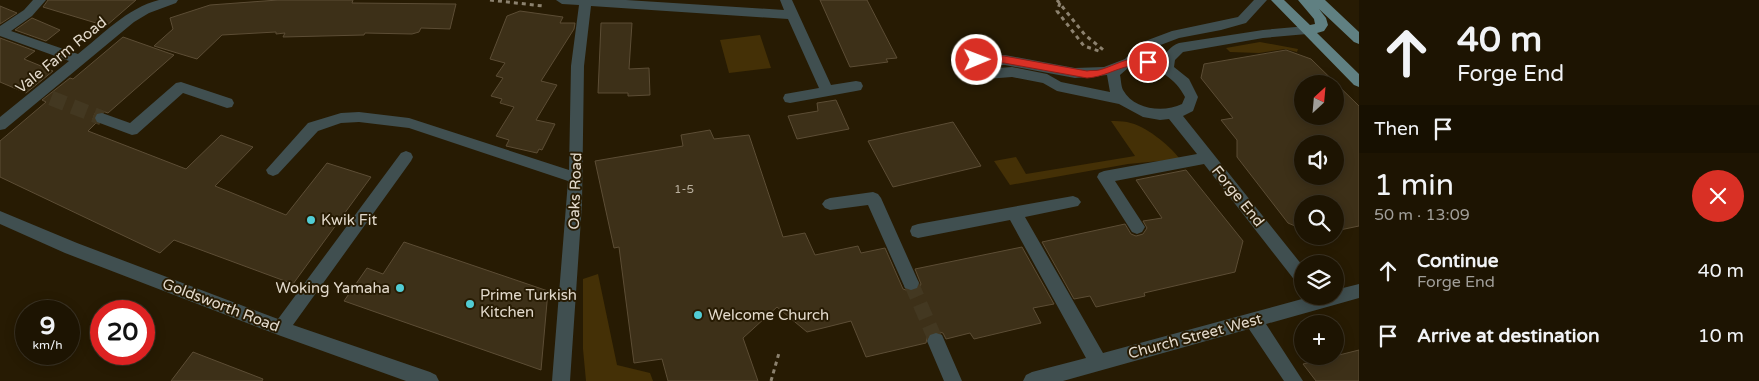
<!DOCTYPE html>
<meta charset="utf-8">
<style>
body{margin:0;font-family:"Varela Round",sans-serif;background:#251d0c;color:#f1f3f6;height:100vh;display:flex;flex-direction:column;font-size:19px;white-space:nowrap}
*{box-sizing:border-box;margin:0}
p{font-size:16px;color:#a09e99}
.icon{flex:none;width:28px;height:28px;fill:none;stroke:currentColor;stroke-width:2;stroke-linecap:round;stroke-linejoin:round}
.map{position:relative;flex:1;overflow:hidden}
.sheet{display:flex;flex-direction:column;background:#1d1402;width:400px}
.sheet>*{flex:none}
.guide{background:#1d1402;color:#f1f3f6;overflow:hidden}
.needle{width:32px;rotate:26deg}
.tools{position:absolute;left:1294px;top:75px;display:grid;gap:10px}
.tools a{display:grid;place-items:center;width:50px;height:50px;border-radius:50%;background:#1d1402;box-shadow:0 2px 12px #0003,0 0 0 1px #3b3324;font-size:25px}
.speed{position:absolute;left:15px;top:300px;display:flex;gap:10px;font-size:25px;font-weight:700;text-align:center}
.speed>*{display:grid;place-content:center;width:65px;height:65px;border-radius:50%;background:#1d1402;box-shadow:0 2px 12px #0003,0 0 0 1px #3b3324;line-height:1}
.speed small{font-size:12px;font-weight:400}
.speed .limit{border:8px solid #d22;background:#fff;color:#111}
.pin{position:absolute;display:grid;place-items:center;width:42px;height:42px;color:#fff;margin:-21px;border:2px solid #fff;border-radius:50%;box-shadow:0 1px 5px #0007}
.me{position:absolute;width:55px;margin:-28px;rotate:89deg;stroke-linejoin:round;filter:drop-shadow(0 0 4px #0008)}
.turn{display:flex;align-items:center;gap:18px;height:105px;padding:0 15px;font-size:22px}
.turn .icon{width:65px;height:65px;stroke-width:2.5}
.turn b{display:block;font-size:35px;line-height:42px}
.then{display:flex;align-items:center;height:48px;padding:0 15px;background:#0003;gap:10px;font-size:19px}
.round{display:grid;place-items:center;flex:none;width:52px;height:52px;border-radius:26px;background:#251d0c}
.summary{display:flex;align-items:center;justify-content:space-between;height:85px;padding:0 15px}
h1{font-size:30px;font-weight:600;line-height:38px}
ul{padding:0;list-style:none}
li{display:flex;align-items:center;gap:15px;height:65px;padding:0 15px}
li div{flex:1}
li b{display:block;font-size:19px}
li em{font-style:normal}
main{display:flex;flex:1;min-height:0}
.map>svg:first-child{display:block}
.green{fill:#443006}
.building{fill:#3d3018;stroke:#5c4d35;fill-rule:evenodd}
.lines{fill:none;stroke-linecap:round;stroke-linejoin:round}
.minor-tunnel{stroke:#433821;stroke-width:15;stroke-dasharray:15 8;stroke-linecap:butt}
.path{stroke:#8c826f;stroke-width:3;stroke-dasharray:4 4;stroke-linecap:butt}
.minor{fill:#404f50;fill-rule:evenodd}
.major{fill:#608082;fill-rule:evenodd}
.route{fill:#d93025;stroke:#8d1f18}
.poi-dot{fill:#51ccd4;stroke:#271b03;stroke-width:2}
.labels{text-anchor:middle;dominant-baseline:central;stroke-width:4;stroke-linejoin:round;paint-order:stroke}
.number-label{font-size:12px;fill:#bab09f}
.street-label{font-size:15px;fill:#e3dacc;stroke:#271b03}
.poi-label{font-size:15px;fill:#e3dacc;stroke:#271b03;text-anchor:start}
</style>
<main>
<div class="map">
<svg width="1359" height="381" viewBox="0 0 1359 381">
<rect width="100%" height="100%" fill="#271b03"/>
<path class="green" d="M760,35L771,68L729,73L720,40Z
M1260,42L1298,49L1297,52L1285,49L1259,53L1230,52L1226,48Z
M1111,121C1116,121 1122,121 1127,122C1146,126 1168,144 1180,159L1128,164L1010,185L994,161L1016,157L1026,174L1135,156Z
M598,274L617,365L650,373L653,381H586L583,349V279Z"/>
<path class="building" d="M48,0H136L106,26L43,7Z
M278,0H353L352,3L456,4L450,29L421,28L419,32L412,34L365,33L364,35L283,37L285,33L276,34V32L222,35L197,59L154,46L173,29L170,18L210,5Z
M820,0H867L897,58L886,59L888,62L850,67Z
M0,6L17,13L0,24Z
M520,11L563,17L560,23H575L574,29L541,81L557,85L536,120L555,124L542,150L539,149L537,153L506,146L509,140L496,136L514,107L500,103L502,99L491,96L503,78L496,76L505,63L490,59L507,16Z
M32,18L60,30L46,41L15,30Z
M601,23H632L629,69L649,68L650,95L628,96V93H598Z
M123,37L174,55L108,113L102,111L95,113L93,119L96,123L88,131L186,169L221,135L253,147L215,186L286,215L327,163L371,177L293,284L174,240L160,253L0,177V141L46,102L42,100L70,78L73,79Z
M0,38L35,51L24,59L53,71L26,93L0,82Z
M1286,50L1311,59L1359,106V226L1335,231V204H1302V229L1288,223L1237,157V140L1221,120L1233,118L1201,78L1204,64ZM1302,84H1335V116H1302ZM1302,144H1335V176H1302Z
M836,100L849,129L797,139L788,116L818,111L817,103Z
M953,122L981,166L893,187L868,141Z
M710,130L714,139L749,135L783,237L805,233L815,255L858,246L861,253L885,248L903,289L912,292L918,290L921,284L915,269L1022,247L1054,304L1033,308L1041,323L974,339L970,333L946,339L943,333L935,331L928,334L926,343L866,357L851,321L807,332L777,307L743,338L758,381H668L662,359L634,363L619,247L614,248L595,161L683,146L681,135Z
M1186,170L1243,241L1235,272L1144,293L1145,296L1096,307L1090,296L1074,299L1042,242L1125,224L1131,234L1136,236L1143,234L1147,228L1143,221L1162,218L1136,180Z
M404,242L548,291L541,370L344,301L367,268L383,274Z
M1359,350V381H1316L1303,364Z
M193,352L263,379L262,381H171Z"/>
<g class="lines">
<path class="minor-tunnel" d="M51,98L102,118
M911,283L936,341"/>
<path class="path" d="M490,0L543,6
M1057,0L1085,35L1106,52
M1060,3L1057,11L1084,46L1099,51
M771,381L779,353"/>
<path class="minor" d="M33,0H46L32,16L11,31L78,54C102,35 127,8 159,0C165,0 172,0 178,0L176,3L149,13L134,22L5,129L0,130V117L69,61L0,36V26L24,10Z
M556,0H626L784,10L780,0H792L831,85L856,81L861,82L863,86L861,90L856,91L790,103L785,102L783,98L785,94L819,88L788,19L591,6L584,66L582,204L570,381H552L568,181L409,128L359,122L341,123L318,131L278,174L273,176L268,174L266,170L308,123L341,113L359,112L409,118L569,170L571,66L579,5L562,4Z
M1254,0H1267L1246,23L1221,30L1179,38L1150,49L1143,57L1162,62C1163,54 1171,46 1179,43L1263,30L1307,26L1311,27L1313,30L1311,33L1307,34L1263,38L1183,52L1175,60L1174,67L1189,79L1198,97L1193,111L1183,116L1302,265V284L1296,282L1204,164L1115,181L1145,227L1142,232L1137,234L1132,232L1097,177L1099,173L1104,171L1197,154L1169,119L1160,120L1143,117L1119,104L1057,91L1043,83L1012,77L972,80L967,78L965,75L967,72L972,70L1012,67L1047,74L1061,82L1110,92L1107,75L1075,78L1005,65H963L958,63L956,60L958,57L963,55H1005L1075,68L1104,67L1125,59L1140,43L1172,31L1238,17ZM1139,66C1160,69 1175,78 1185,97L1182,104C1164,113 1134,110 1123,90C1121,86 1121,79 1120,75L1128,68Z
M181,82L232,99L234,103L232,107L227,108L183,93L137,134L132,135L97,122L95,118L97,114L102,113L130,123L176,83Z
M406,151L411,153L413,157L411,161L293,325L430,372L436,375L439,381H406L281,336L65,253L0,224V211L77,243L278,319L401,153Z
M873,192L878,194L881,198L919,283L917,288L911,290L905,288L868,205L830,210L825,208L822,204L825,200L830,198Z
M1073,196L1078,198L1081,202L1078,206L1025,217L1103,353L1313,296H1335V290L1359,284V298L1266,324L1303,381H1284L1249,329L1063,381H1023L1026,375L1032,372L1086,358L1010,220L918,238L912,236L910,231L912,226L918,224Z
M936,333L942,335L962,381H944L927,341L930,335Z"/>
<path class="major" d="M1271,0H1284L1310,25L1315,24L1314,19L1298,0H1325L1359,32V44L1354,42L1319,9L1326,18L1328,25L1324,31L1317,33L1359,74V87L1354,85Z"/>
</g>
<path class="route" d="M977,56H1004L1087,71C1091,70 1095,71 1099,70C1113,67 1141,49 1153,62C1147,68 1138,64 1130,66C1115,69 1103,77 1087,78L1004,63L973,62V57Z"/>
<g class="poi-dot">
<circle cx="311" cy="220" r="5"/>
<circle cx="400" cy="288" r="5"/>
<circle cx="470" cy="304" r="5"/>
<circle cx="698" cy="315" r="5"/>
</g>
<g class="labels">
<g class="number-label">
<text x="684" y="189">1-5</text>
</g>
<g class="street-label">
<text transform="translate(61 55) rotate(-39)">Vale Farm Road</text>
<text transform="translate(575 191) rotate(-88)">Oaks Road</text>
<text transform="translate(1238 196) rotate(51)">Forge End</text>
<text transform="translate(221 305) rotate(21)">Goldsworth Road</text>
<text transform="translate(1195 336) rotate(-15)">Church Street West</text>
</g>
<g class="poi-label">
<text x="321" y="220">Kwik Fit</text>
<text x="390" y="288" text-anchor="end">Woking Yamaha</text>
<text x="480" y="295">Prime Turkish<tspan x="480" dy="17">Kitchen</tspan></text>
<text x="708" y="315">Welcome Church</text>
</g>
</g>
</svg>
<div class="tools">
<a><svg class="needle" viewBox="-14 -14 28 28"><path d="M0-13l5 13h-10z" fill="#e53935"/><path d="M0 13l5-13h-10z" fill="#a09e99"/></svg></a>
<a><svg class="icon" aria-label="sound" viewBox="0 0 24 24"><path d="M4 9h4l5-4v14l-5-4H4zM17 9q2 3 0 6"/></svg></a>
<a><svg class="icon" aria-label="search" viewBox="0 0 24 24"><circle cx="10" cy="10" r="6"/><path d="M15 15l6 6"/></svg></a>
<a><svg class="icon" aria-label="layers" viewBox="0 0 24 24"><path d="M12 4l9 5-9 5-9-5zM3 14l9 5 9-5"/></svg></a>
<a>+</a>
</div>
<div class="speed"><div>9<small>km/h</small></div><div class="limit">20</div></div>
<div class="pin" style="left:1148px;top:62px;background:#d93025"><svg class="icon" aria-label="arrive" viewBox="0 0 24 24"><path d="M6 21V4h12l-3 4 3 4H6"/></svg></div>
<svg class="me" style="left:977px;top:60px" viewBox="-20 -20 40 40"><circle r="17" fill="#d93025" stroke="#fff" stroke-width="3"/><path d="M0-11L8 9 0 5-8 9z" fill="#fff"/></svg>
</div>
<section class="sheet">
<div class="guide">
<div class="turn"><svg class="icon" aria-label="ahead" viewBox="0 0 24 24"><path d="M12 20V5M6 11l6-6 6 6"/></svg><div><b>40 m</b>Forge End</div></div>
<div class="then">Then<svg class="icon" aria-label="arrive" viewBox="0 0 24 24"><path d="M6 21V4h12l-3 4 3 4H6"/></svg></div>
</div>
<div class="summary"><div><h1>1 min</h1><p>50 m · 13:09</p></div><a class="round" style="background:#d93025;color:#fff"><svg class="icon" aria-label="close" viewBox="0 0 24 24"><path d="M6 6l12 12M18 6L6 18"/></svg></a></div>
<ul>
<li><svg class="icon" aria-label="ahead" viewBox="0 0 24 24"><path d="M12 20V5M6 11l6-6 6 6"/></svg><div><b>Continue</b><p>Forge End</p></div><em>40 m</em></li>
<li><svg class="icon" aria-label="arrive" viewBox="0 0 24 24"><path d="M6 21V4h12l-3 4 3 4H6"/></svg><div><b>Arrive at destination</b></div><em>10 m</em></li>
</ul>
</section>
</main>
